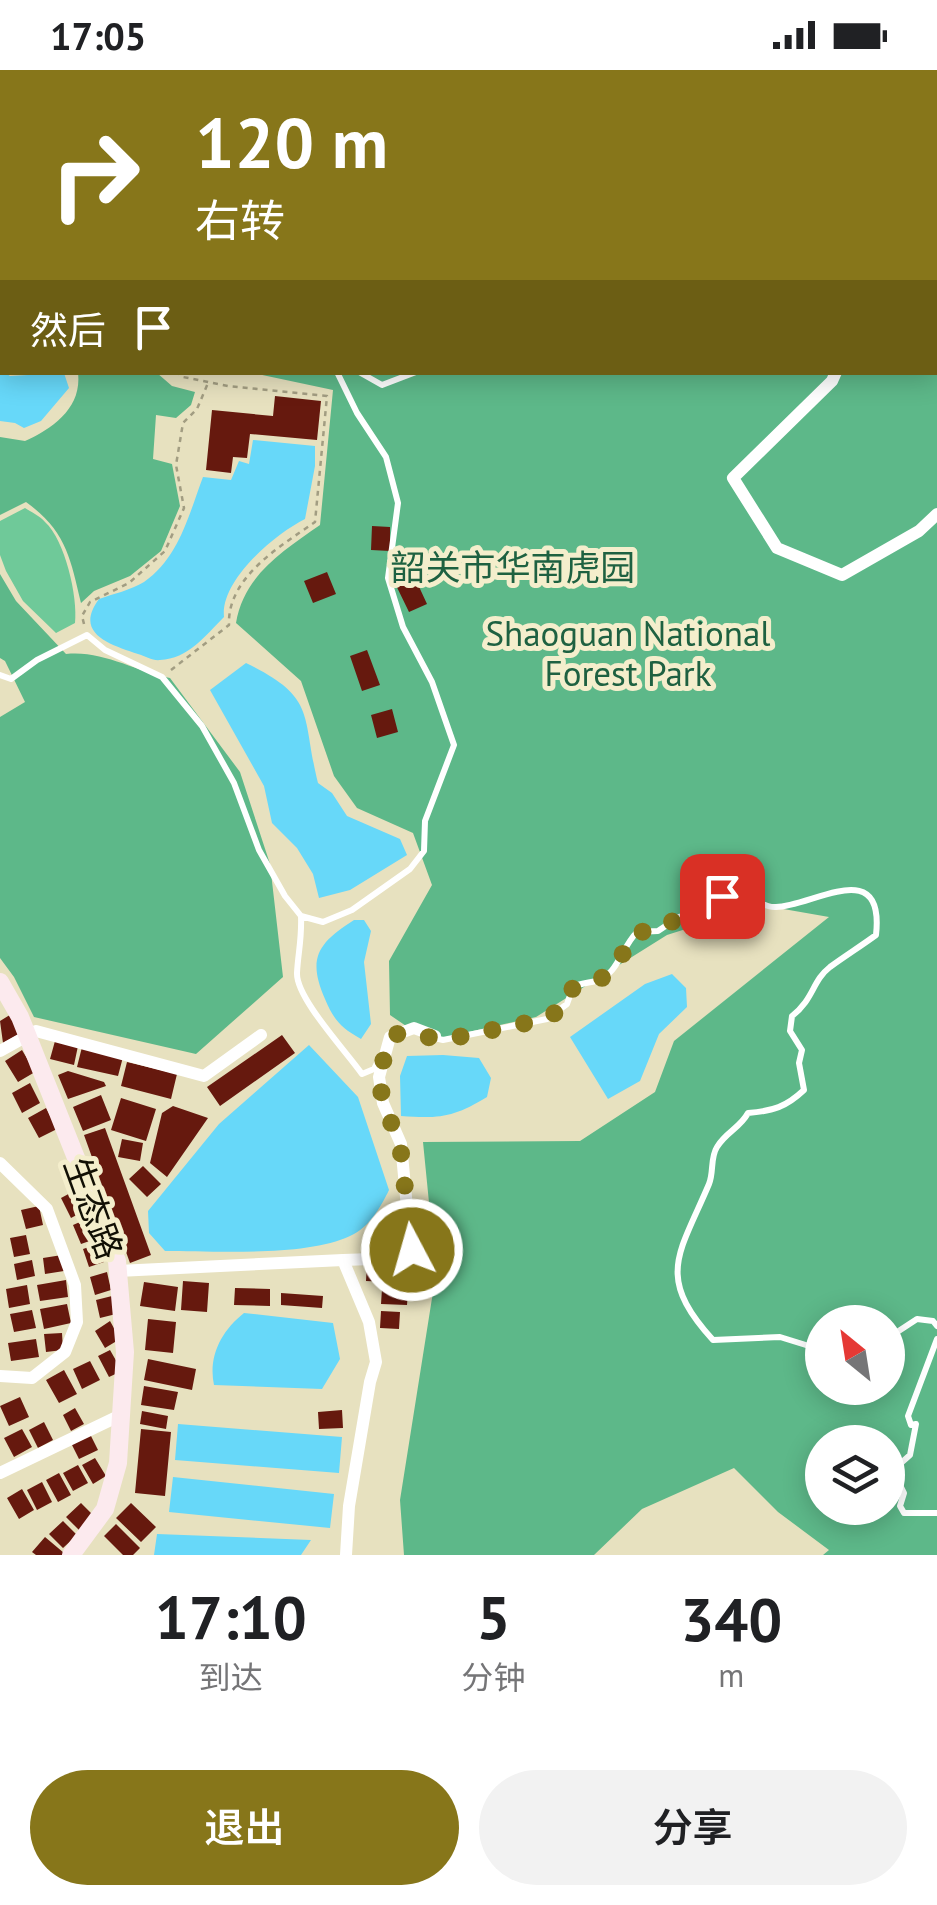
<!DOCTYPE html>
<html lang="zh">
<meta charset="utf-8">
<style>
body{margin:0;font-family:"PT Sans","Noto Sans SC",sans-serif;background:#f2f2f2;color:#202124;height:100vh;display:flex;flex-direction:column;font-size:38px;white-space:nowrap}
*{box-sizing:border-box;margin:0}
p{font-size:32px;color:#757577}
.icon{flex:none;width:55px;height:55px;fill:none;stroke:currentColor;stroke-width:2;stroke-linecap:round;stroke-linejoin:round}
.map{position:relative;height:1485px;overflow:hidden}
.details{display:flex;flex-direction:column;background:#fff;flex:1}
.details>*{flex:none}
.guide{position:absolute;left:0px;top:0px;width:938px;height:305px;box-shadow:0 5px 25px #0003;background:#87761a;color:#fff;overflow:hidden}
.needle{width:65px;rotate:330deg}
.buttons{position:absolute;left:805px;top:1235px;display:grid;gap:20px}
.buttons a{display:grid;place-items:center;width:100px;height:100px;border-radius:50%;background:#fff;box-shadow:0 5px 25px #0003;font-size:50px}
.pin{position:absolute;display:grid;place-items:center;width:85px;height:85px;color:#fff;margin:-42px;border-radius:20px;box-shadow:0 5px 15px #0006}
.me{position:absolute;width:110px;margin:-55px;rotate:354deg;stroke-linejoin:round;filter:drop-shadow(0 0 8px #0008)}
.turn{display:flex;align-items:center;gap:35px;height:210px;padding:0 30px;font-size:45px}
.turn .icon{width:130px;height:130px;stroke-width:2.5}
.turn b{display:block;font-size:70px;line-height:85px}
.then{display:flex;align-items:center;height:95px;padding:0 30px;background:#0003;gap:20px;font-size:38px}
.eta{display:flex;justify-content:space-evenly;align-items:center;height:170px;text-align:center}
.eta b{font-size:60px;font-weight:600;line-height:70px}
.cta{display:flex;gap:20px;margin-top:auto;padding:20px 30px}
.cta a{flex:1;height:115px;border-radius:60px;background:#87761a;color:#fff;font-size:40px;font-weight:600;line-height:115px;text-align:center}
.cta a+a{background:#f2f2f2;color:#202124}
.status{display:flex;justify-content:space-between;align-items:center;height:70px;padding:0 50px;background:#fff;direction:ltr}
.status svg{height:28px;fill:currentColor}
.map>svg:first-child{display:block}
.green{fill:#6fc999}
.forest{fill:#5db889;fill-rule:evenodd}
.water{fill:#67d8f9}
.building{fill:#66190e}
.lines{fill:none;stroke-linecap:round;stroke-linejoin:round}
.path{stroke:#a29d82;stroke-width:2.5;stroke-dasharray:5 5;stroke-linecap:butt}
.lane{stroke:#fff;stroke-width:6}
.street{stroke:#fff;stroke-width:12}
.secondary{stroke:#fceaee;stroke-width:18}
.route{stroke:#87761a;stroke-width:18;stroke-dasharray:0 32.4}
.labels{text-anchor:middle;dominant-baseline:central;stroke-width:10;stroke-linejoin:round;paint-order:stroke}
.park-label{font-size:35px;fill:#1e6141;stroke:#f4eecc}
.street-label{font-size:35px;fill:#110f04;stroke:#f4eecc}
</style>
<div class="status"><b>17:05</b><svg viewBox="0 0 49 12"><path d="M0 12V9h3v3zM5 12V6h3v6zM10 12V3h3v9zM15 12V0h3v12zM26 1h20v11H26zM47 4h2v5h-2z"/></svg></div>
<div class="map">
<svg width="937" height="1485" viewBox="0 0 937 1485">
<rect width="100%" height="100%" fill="#e7e1bf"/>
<path class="green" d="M25,438C31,442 40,446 45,452C65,470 78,527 75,553L56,563L23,531L6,501L0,485V451Z"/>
<path class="forest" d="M0,0H937V1485H823L829,1480L778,1442L734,1398L642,1439L594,1485H404L400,1430L436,1203L423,1072L580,1071L655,1022L674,971L829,847L761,835L667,865L536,947L428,971L390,945L389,891L432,815L413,763L357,738L334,706L301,611L236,553C244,505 283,481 320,455L333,320L253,303L935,302V2H2V279ZM822,1252H888V1318H822ZM822,1372H888V1438H822Z
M78,303H157L172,316L195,322L191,335L176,348L156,345L153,389L172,394L180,436L161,481L130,506L94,521L81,533C70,487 66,461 26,432L0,445V367L25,371C54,358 82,337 78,303Z
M0,504L16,531L66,584C102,580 135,601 170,608L240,702L270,794L283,907L196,984L34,947L14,907L0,888V647L25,632L5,591L0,588Z"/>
<path class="water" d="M0,299L10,306L64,303L69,318L41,351L24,358L15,353L0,351Z
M253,370L315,376V396L305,449C275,464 220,510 224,547C206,565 188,589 160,590C153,591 145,586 138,584C111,575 73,564 99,529C113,524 131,520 144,512C179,488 189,444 203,407L231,410L239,391L249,394Z
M246,593C318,628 301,645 318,713L332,723L347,746L400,769L407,785L350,820L319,828L313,804L297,778L272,753L264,716L210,620Z
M354,850H364L371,861L364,892L371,954L361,969C340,957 334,950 325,929C307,888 318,873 354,850Z
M672,904L686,918L687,937L659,964L640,1011L608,1029L570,967L645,914Z
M309,975L358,1027L389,1120C380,1138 370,1157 350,1166C306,1187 214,1181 165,1181L149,1163L148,1141L219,1054Z
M443,985L479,988L491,1008L487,1027C454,1047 440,1049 401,1046L400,1006L407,986Z
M244,1243L333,1253L340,1289L322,1319L214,1315C208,1287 221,1261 244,1243Z
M178,1354L342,1367L339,1403L175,1390Z
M173,1407L334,1424L330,1458L169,1442Z
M157,1464L311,1470L301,1485H154Z"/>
<path class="building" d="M275,326L321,331L317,370L250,364L247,388L233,387L231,403L206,400L212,340L273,346Z
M372,456L390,457V481L371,480Z
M409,495L427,534L409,542L390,503Z
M327,502L336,524L313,533L304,511Z
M367,580L380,615L362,621L350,586Z
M392,639L398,662L377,668L371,645Z
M13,943L23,962L3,973L0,951Z
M282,965L295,983L220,1036L207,1017Z
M55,971L78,976L74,995L50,989Z
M82,977L123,987L118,1006L77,997Z
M22,980L35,1002L18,1012L5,991Z
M127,992L177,1004L171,1029L121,1016Z
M68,1001L104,1012L106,1016L68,1029L58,1005Z
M30,1013L40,1033L22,1043L12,1023Z
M101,1025L111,1050L83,1061L73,1037Z
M121,1028L156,1039L146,1071L111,1060Z
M173,1036L208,1048L167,1107L150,1093L162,1043Z
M46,1038L57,1059L39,1068L28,1048Z
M105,1058L151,1185L130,1193L84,1065Z
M122,1069L143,1073L140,1091L118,1087Z
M143,1096L161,1114L147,1127L129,1109Z
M76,1120L86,1140L71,1148L61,1128Z
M39,1136L43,1155L26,1159L21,1140Z
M89,1148L98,1168L81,1174L73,1155Z
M402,1152L404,1179L379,1180L378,1153Z
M26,1165L30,1184L14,1187L10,1168Z
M98,1174L104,1192L89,1197L83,1179Z
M62,1185L64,1201L45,1204L43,1188Z
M32,1190L35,1206L17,1210L14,1194Z
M367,1194L412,1196L411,1213L366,1211Z
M107,1202L111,1220L95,1225L90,1207Z
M66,1210L68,1227L40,1231L37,1215Z
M183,1211L209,1213L207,1242L181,1240Z
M144,1212L178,1217L175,1241L140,1236Z
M27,1215L30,1234L9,1238L6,1219Z
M235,1218L270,1219V1236L234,1235Z
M382,1219L408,1221L407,1235L381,1234Z
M281,1223L323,1226L322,1238L281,1235Z
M112,1226L116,1244L100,1248L96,1230Z
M67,1234L71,1253L44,1259L40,1239Z
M32,1240L36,1258L14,1262L10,1244Z
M381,1241L400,1242L399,1259L380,1258Z
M148,1249L176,1252L173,1283L145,1280Z
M110,1251L120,1269L105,1278L95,1261Z
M62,1263L63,1280L46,1282L44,1264Z
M36,1269L39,1287L11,1291L8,1273Z
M110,1280L122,1301L109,1307L98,1286Z
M148,1289L196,1299L192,1320L144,1310Z
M90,1291L100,1310L82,1319L73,1299Z
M64,1300L77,1324L59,1333L46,1310Z
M144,1316L178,1322L174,1340L141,1335Z
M20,1327L29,1347L9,1356L0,1336Z
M75,1338L84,1354L71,1361L63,1345Z
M342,1340L343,1358L319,1359L318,1342Z
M142,1341L168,1346L166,1359L140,1354Z
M44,1352L53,1370L38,1378L29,1360Z
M22,1359L32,1377L14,1387L4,1368Z
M141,1359L171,1362L165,1426L135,1423Z
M89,1362L98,1380L79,1389L70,1371Z
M95,1388L106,1406L93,1414L82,1395Z
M78,1395L88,1413L73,1421L63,1403Z
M59,1403L71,1425L58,1432L46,1410Z
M42,1412L52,1432L37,1440L27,1420Z
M22,1419L34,1440L19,1449L7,1428Z
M81,1433L96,1448L81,1462L66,1447Z
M131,1433L156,1457L141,1472L116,1448Z
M63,1451L77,1465L63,1478L49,1464Z
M116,1454L140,1478L133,1485H123L104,1466Z
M45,1467L64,1483L62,1485H36L32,1482Z"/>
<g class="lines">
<path class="path" d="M14,2L15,0
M741,2L742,0
M0,23L2,20
M84,554L82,546L90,532L129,513L165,481L184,438L176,395L183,353L197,339L208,313
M171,600L229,555C227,507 281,476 315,452L327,326L228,316L183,307L177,302"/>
<path class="lane" d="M359,302L382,315L416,302
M0,605L11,609L37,590L87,565L105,580L162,607L202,656L234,713L259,780L285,826L301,846L323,852L352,840L410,799L424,781L425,751L454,675L432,612L403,557L388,508L398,433L386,387L357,343L337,302
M301,846C302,869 298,883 297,903C296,928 346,981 362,1004L374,999L378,991
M435,968L443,970L547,949L567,934L573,917C581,913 588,913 596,911C618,905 621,878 637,862L658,861L679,847L713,839L722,826C730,826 739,825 746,827C757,829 764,838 776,837C813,836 885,785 876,865C861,876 845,886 830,897C812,911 814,929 792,946L790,961L802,980L799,993L804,1020C786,1037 773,1041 748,1043C740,1058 726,1062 717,1077C710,1088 714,1102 709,1114C679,1185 655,1206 713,1270L780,1267L822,1280
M888,1268L917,1249L933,1251L937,1256
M937,1269L908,1346L911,1355L916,1354L910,1385L901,1393L896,1407L904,1423L900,1436L904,1443H937"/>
<path class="street" d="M610,0L611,2
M883,0L898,2
M544,2L548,0
M823,2L833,0
M0,164L2,162
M836,302L832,311L733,408L777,478L842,505L919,461L937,444
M0,981L36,961L204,1006L261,965
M0,1093L47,1139L75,1215L77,1252L65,1282L32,1308L0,1306
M343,1190L402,1188L411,1180L401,1074L383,1033L379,1007L390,967L414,958L435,966
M118,1201L343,1190L369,1252L376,1292L370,1312L349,1436L346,1485
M0,1403L121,1345"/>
<path class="secondary" d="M0,912L20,947L117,1191L125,1282L118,1393L105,1439L71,1485"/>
</g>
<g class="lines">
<path class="route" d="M412,1180L400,1074L383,1033L379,1006L390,967L402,962L443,970L546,949L568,934L573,917C586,911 599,912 610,903C623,892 622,877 636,862L658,861L679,847L713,840L722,826"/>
</g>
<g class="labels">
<g class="park-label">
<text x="513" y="497">韶关市华南虎园</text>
<text x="628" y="563">Shaoguan National<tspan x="628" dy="40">Forest Park</tspan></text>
</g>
<g class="street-label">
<text transform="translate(94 1138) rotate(70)">生态路</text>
</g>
</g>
</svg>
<div class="buttons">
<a><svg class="needle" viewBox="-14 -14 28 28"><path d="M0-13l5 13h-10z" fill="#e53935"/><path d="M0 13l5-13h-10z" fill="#757577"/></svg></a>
<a><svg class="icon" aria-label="layers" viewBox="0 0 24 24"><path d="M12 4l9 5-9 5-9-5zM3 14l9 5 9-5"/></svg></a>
</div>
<div class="pin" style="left:722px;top:826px;background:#d93025"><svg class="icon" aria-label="arrive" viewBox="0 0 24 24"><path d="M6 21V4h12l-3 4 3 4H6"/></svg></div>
<svg class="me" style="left:412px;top:1180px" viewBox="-20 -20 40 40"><circle r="17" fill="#87761a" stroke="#fff" stroke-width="3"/><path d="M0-11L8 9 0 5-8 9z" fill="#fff"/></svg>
<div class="guide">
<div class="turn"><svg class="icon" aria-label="right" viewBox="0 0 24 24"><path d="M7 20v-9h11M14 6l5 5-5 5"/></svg><div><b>120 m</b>右转</div></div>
<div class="then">然后<svg class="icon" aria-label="arrive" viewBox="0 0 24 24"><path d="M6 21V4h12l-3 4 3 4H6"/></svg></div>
</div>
</div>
<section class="details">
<div class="eta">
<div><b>17:10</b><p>到达</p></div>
<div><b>5</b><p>分钟</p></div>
<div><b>340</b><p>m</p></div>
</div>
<div class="cta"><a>退出</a><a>分享</a></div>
</section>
